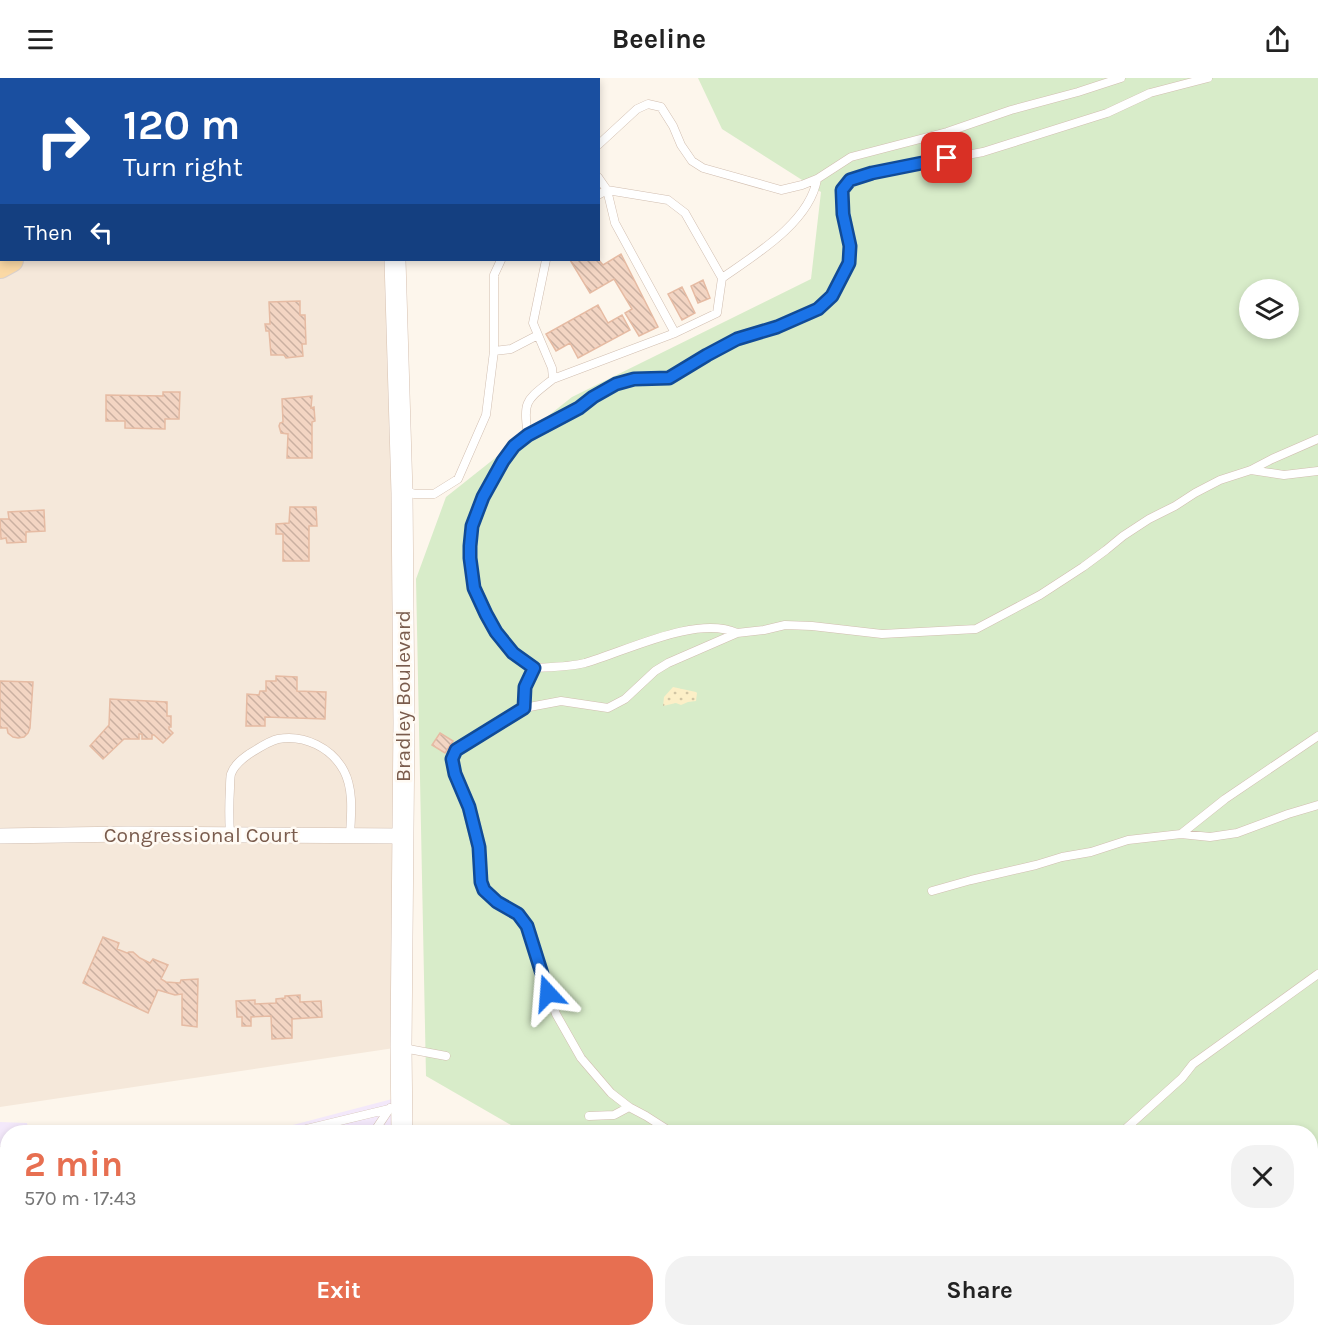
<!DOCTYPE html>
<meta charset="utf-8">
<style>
body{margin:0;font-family:Karla,sans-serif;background:#f2f2f2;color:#222;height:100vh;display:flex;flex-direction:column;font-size:22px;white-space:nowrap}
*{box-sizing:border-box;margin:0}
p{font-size:20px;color:#767676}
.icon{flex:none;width:33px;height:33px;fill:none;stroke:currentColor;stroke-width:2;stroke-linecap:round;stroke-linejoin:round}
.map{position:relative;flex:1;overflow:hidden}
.drawer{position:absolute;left:0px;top:1047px;width:1318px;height:212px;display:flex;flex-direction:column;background:#fff;border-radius:24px 24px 0 0;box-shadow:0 3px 9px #0003}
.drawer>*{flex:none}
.top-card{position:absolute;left:0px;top:0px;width:600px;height:183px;box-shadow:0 3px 9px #0003;background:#1a4fa0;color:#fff;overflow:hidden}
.tools{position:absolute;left:1239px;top:201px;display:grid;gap:12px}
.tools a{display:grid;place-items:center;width:60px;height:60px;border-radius:50%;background:#fff;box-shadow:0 3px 9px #0003;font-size:30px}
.pin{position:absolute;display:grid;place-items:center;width:51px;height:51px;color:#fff;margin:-26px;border-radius:12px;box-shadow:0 3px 9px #0006}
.me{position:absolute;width:66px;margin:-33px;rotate:341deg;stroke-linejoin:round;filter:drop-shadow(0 0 4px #0008)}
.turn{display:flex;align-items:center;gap:21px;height:126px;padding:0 24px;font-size:27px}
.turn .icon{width:78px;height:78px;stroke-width:2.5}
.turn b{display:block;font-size:42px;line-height:51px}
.then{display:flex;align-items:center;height:57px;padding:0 24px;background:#0003;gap:12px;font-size:22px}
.round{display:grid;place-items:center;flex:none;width:63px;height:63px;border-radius:24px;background:#f2f2f2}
.overview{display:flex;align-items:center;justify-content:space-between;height:102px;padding:0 24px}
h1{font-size:36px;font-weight:700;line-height:45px;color:#e76f51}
.cta{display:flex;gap:12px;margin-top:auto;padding:12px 24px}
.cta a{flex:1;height:69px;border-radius:24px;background:#e76f51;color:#fff;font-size:24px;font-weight:700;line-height:69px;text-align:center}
.cta a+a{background:#f2f2f2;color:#222}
header{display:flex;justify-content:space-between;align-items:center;height:78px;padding:0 24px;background:#fff;font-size:27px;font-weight:700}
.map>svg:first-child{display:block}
.residential{fill:#f5e8da}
.education{fill:#f3e8fa}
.green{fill:#d8ecc9;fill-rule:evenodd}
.forest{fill:url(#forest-crowns)}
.sand{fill:url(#sand-dots)}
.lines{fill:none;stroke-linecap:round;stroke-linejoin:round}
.stream{stroke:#a5d3da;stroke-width:4.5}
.building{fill:url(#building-back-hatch);stroke:#e6bba3;stroke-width:1.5}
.lane-casing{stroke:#d1beb0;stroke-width:9}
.street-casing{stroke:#d1beb0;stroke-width:16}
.secondary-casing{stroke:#d6c0b0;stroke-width:22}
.primary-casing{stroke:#dad1cd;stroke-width:26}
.lane{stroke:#fff;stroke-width:8}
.street{stroke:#fff;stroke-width:15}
.secondary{stroke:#fff;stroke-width:21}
.primary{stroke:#fbd9a5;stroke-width:24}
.route-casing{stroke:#114b97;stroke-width:15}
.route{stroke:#1a73e8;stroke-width:10}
.labels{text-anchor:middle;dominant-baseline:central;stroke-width:5;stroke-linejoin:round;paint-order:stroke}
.street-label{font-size:21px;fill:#7a5c4d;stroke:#fffaf3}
</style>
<header><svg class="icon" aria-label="menu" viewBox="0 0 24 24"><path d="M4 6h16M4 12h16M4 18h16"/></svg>Beeline<svg class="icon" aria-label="share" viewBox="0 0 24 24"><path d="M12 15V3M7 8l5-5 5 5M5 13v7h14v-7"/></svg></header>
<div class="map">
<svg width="1318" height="1258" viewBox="0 0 1318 1258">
<defs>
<pattern id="forest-crowns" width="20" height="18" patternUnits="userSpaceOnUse" patternTransform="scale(1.5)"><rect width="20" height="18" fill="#d8ecc9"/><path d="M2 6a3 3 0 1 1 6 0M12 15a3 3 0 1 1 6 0" fill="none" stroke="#b4c2a5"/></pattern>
<pattern id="sand-dots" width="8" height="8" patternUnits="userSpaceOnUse" patternTransform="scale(1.5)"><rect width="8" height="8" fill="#fcefc7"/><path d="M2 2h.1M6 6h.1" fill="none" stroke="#d1c5a4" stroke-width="1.8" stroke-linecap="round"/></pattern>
<pattern id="building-back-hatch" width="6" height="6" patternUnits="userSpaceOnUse" patternTransform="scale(1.5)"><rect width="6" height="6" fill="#f3d5c3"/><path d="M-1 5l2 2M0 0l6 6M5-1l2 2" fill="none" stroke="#cab0a1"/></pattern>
</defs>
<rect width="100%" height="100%" fill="#fdf6ec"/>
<path class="residential" d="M0,0H390V1L2,2V182H395L401,969L0,1029Z"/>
<path class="education" d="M396,1020V1054H266Z
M0,1044L27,1045L29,1054H8V1251H395V1258H0Z"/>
<path class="green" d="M698,0H1318V1093L1311,1095V1054H523L426,998L416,501L446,419L572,319L811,201L821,114L722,51ZM1250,212H1288V250H1250Z
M0,1141L7,1159L8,1251H44L47,1258H0Z
M886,1251H1035L1025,1258H903Z"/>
<path class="forest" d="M729,1251H886L890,1253V1258H724Z"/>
<path class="sand" d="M673,609L696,614L697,615L696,623L688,624L681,627L676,625L663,628L664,619Z"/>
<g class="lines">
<path class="stream" d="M1311,1089L1318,1087
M1085,1258L1096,1251"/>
</g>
<path class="building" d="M621,176L658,249L639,258L625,235L632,231L614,201L590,215L570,182L598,181L603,187Z
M703,202L710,220L698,225L691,208Z
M682,209L695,235L682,242L668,216Z
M300,223V237H305L306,266H302L303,278L286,280L284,277H271L269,253H266L265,246H270L269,224Z
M598,227L608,245L622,237L630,252L578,280L570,265L556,273L546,256Z
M163,314H180L179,341H165V351L125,350V343H106V317L163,318Z
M312,318L311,330L314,329L315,343L312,344V380H287L288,356L281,355L279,348L280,345L283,344L282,321Z
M290,429H316L317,448H309V483H283V456H276V446L289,445Z
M44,432L45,453L26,454V464L7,465L6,460L1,461L0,441H9L8,434Z
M276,598L297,599V613L326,614L325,641L265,639V648H246L247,616L259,617L260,613H266V603H276Z
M0,603L33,604L30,650L28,655L24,659L18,660L13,659L8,655L7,650H0Z
M110,621L167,624V638H171V649H169V651L173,655L163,665L154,657H152V661H142V656H139V661H124L103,681L90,668L109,647Z
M440,655L453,663L445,675L432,667Z
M103,859L119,865L117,871L127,875L129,874H133L140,880L150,885L153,881L168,887L161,901L166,904L180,905L181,902L198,901L197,949L182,947V916L175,917L158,912L148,935L83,905Z
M300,917V924L321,923L322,939L292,941V960L272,961L271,938L251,939V948H242V939H237L236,923L255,922V926L276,925V921L285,920V918Z
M254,1251H301L304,1258H237Z"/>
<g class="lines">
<defs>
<path id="lane" d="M489,0L491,2
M598,67L637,31L648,26L661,29L673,48L681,67L692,83L703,90L781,112L802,107L817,101L851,79L947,54L1011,32L1078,14L1121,0
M598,99L607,112L615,145L675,255
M546,182L533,245L552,290L553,301L675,255L717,235L722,200L685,135L668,122L607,112L598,117
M722,200C755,177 810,144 817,101
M494,273L511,271L538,257
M553,301C527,322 522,322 528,357C511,371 502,385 491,404C480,424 471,446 470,469C468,507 486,547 512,574C518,580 527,585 534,590L525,609L524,630L456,672L452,681L455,696L469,729L479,769L481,804L484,812L497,824L518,835L527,848L541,895L556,936L581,980L611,1015L629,1029L646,1038L671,1054
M528,357L579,330L593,319L616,306L634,301L669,300L707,277L737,261L777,249L818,231L832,218L849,185L850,168L843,136L842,112L850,102L871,95L983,74L1107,35L1150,15L1208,0
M1251,392L1284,397L1318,393
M403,411L414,416H434L458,401L486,337L494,273V197L501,182
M534,590C551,589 569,589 585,585C627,573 696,537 737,555
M524,630L561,623L608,630L625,621L655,593L668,585L737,555L764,552L785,547L812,548L882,556L976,551L1040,517L1083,489L1106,472L1123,458L1149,441L1175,428L1195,415L1220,402L1251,392L1272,381L1318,361
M1181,756L1225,721L1318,658
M230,757C229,741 229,726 230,710C230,706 230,700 231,696C234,687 242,681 249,676C257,671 269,663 278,661C304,656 332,670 344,693C354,712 351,737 350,757
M932,813L971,802L1036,787L1062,779L1091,774L1128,762L1181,756L1210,759L1237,755L1288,736L1318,727
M403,970L446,978
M589,1038L614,1037L629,1029
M294,1054L389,1031
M374,1054L390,1030
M1122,1054L1182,1000L1193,986L1318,896
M0,1073H8
M0,1113H8
M61,1251L64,1258
M319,1251L322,1258
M78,1258L97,1251"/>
<path id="street" d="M0,758L128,756L402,758"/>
<path id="secondary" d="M390,0V2
M395,182L402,415L404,644L401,969L402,1054
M402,1251L403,1258"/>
<path id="primary" d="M328,2L331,0
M0,188L11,182"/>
</defs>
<use href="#lane" class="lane-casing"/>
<use href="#street" class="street-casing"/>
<use href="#secondary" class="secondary-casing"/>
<use href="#primary" class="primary-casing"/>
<use href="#lane" class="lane"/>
<use href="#street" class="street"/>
<use href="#secondary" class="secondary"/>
<use href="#primary" class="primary"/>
</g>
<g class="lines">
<defs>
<path id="route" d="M548,915L527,848L518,836L497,824L484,812L481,804L479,769L469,729L455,696L452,681L456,672L524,630L525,609L534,590L513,575L496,554L486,536L474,510L470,480V468L472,448L483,419L503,383L514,368L528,357L579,330L593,319L616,306L634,301L669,300L707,277L737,261L777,249L818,231L832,218L849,185L850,168L843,136L842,112L850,102L872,95L947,80"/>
</defs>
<use href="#route" class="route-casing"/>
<use href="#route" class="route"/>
</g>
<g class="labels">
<g class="street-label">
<text transform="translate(403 618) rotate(-90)">Bradley Boulevard</text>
<text x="201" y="757">Congressional Court</text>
</g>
</g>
</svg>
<div class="tools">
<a><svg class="icon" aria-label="layers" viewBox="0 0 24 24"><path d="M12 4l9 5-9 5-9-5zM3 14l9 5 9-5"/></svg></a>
</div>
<div class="pin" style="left:947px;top:80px;background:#d93025"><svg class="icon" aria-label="arrive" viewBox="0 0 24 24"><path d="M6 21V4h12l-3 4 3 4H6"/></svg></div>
<svg class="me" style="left:548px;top:915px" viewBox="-20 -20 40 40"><path d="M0-17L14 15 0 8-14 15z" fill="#1a73e8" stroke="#fff" stroke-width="4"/></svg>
<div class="top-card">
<div class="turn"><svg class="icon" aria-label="right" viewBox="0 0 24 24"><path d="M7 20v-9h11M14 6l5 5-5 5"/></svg><div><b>120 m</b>Turn right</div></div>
<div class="then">Then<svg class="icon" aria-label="left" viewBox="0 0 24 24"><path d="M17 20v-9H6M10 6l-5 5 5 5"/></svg></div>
</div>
<section class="drawer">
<div class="overview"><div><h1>2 min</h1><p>570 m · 17:43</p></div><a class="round"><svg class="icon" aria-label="close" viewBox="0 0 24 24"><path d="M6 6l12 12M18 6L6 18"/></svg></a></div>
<div class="cta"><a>Exit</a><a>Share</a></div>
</section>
</div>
